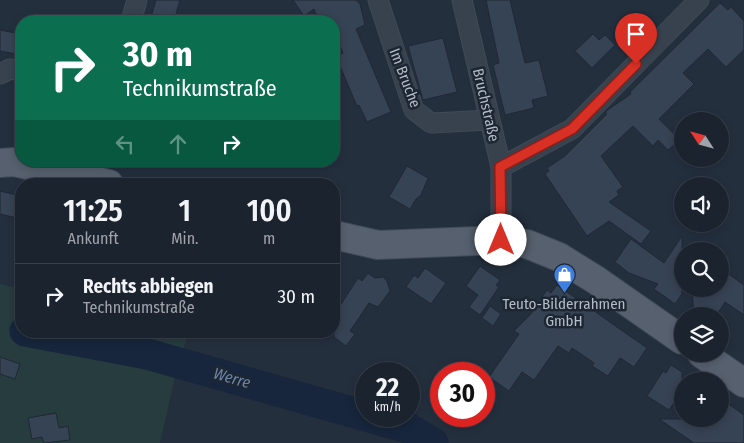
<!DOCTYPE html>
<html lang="de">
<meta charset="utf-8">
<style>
body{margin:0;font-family:"Fira Sans Condensed",sans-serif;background:#242b36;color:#f1f3f6;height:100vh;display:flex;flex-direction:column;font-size:19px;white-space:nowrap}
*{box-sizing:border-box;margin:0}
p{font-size:16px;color:#a0a4aa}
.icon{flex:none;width:28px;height:28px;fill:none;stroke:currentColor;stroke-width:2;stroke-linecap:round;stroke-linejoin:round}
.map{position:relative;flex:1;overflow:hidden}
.sheet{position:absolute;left:15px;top:178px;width:325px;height:160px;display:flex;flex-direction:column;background:#1b232e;border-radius:20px;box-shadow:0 2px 8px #0003,0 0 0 1px #39404a}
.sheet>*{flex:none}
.hud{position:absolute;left:15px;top:15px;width:325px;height:152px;border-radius:20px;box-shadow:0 2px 8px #0003,0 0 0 1px #39404a;background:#0b6e4f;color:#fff;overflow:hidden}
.needle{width:32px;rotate:306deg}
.fabs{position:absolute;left:674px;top:112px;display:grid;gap:10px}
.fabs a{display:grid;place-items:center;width:55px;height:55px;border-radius:50%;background:#1b232e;box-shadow:0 2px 8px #0003,0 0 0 1px #39404a;font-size:25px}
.speed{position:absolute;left:355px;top:362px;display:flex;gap:10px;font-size:25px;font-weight:700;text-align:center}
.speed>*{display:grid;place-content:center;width:65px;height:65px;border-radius:50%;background:#1b232e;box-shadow:0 2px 8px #0003,0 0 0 1px #39404a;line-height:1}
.speed small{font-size:12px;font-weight:400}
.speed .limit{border:8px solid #d22;background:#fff;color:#111}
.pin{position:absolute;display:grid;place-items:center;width:42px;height:42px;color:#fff;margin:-51px -21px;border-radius:50% 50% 50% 0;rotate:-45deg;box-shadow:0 0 5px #0007}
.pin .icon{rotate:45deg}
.me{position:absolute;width:55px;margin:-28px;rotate:0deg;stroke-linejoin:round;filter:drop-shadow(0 0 4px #0008)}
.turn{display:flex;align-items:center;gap:18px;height:105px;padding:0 25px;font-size:22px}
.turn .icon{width:65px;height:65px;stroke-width:2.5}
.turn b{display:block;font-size:35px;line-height:42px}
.lanes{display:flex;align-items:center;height:48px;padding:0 25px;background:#0003;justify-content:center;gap:25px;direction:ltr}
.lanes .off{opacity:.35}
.eta{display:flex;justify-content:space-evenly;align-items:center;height:85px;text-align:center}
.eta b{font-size:30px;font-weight:600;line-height:35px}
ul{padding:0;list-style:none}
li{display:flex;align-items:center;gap:15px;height:65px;padding:0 25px;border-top:1px solid #39404a}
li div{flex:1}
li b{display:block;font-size:19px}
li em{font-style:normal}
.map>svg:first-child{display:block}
.green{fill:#263c3f}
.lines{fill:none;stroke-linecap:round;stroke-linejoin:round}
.river{stroke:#17263c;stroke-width:31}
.building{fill:#364354;stroke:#1f2835}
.minor-casing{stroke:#414a57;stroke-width:21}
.primary-casing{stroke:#414a57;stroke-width:30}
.minor{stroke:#38414e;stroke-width:19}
.primary{stroke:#56606e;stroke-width:28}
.route-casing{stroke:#8d1f18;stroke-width:12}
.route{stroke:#d93025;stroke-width:9}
.labels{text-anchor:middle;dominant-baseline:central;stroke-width:5;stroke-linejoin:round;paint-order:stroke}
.street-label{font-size:15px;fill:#b4bcc9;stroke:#1d2633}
.poi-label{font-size:15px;fill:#b4bcc9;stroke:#1d2633}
.water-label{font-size:16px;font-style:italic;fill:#6d86a8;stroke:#1d2633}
</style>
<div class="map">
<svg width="744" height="443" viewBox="0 0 744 443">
<rect width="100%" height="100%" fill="#242f3e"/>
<path class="green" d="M0,284L21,289V331H190L178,363L160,443H0Z"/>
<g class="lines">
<path class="river" d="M25,331L147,354L408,428L433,443"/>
</g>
<path class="building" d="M156,0H180L174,21H150Z
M293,0H356L360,4L365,25L356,29L391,112L367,122L359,105L357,106L336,57L343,53L334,30V21H319L314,9L304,16Z
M486,0H510L525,63L539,60L548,96L532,100L534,108L505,115L493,65L499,63Z
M720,3L728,10L731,7L744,21V50L726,67L708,49L683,73L694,84L659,119L680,140L668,150L658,140L653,146L633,126L601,156L623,187L617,191L619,195L609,202L651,231L641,244L609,221L587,236L545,174L549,171L547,168L565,156L606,115V111L631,94L630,92Z
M0,30L21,34V55L0,51Z
M593,34L599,40L605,35L615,45L592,68L575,51Z
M443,38L457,92L423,100L408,46Z
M407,166L428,178L421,195L416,199L410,209L389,197Z
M0,191L21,196V219L0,214Z
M682,236V264L676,273L682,278V294L675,304L654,289L658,284L629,273L615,262L631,239L664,263Z
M480,266L500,280L496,285L499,287L480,315L469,307L478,295L466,286Z
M425,268L446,283L431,304L406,287L414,275L418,278Z
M720,268L744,285V315L725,302L716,316H694L692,289H720Z
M368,273L375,278L383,277L387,281L390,291L378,307L369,303L350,331L355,334L346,346L334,337V315L358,278L362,281Z
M557,285L647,348L634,367L620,358L608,376L592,366L594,363L572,348L569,353L558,346L534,380L522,372L509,391L489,377L519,334L514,331L530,315L547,290L551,293Z
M490,306L501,314L493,326L482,318Z
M0,357L20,364L15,379L0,374Z
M671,365L682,372V391L669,410L647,396L663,371L666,373Z
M720,398L744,415V443H694L659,419H720Z
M56,413L59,428L68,426L70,440L44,443L42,437L32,439L28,418Z"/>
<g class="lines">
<defs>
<path id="minor" d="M378,0L414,110L431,123L490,120
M462,0L501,167V240
M131,21L137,0
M0,74L10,69L21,71
M501,167L572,129L699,0"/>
<path id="primary" d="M0,163L14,162L109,184
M334,235L378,245L501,240L527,244L559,257L596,280L682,340
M702,354L744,383"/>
</defs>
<use href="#minor" class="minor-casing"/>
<use href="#primary" class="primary-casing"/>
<use href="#minor" class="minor"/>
<use href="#primary" class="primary"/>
</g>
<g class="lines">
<defs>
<path id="route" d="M501,240L500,167L572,129L636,64"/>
</defs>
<use href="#route" class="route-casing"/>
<use href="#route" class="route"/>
</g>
<defs>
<symbol id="shop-pin" viewBox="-11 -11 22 30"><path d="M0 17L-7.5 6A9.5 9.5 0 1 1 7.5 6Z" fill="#3f7fe0" stroke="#1d2633"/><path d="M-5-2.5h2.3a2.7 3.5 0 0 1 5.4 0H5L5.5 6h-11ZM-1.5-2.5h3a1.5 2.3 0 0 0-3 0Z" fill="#fff"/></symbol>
</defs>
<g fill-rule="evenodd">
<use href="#shop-pin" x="552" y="262" width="25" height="34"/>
</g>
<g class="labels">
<g class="street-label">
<text transform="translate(405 78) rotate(69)">Im Bruche</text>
<text transform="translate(486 105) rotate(77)">Bruchstraße</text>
</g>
<g class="poi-label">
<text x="564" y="304">Teuto-Bilderrahmen<tspan x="564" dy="17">GmbH</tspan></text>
</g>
<g class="water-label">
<text transform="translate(232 378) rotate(16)">Werre</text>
</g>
</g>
</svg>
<div class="fabs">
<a><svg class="needle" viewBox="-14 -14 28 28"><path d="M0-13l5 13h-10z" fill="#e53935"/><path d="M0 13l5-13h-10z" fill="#a0a4aa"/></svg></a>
<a><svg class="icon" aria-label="sound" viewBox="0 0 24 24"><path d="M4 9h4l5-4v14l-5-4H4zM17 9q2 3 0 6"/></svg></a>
<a><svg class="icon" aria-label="search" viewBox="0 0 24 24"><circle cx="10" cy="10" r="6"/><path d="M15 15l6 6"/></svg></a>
<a><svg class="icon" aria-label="layers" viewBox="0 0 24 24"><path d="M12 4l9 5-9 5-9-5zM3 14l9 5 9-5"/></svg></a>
<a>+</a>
</div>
<div class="speed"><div>22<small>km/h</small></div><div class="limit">30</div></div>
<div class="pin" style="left:636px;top:64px;background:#d93025"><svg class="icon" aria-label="arrive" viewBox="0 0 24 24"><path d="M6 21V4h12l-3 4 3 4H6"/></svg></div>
<svg class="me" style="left:501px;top:240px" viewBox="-20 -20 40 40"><circle r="19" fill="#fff"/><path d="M0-13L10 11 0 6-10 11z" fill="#d93025"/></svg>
<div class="hud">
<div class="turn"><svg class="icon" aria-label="right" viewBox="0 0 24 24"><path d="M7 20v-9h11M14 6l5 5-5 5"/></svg><div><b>30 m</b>Technikumstraße</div></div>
<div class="lanes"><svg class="icon off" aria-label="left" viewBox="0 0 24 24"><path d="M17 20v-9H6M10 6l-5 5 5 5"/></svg><svg class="icon off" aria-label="ahead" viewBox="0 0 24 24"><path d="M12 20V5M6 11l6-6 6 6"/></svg><svg class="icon" aria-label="right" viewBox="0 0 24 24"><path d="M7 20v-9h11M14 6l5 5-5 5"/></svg></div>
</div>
<section class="sheet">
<div class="eta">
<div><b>11:25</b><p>Ankunft</p></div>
<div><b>1</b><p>Min.</p></div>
<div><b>100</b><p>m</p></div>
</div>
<ul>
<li><svg class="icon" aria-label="right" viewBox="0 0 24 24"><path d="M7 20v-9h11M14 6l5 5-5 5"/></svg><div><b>Rechts abbiegen</b><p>Technikumstraße</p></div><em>30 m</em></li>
</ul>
</section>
</div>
